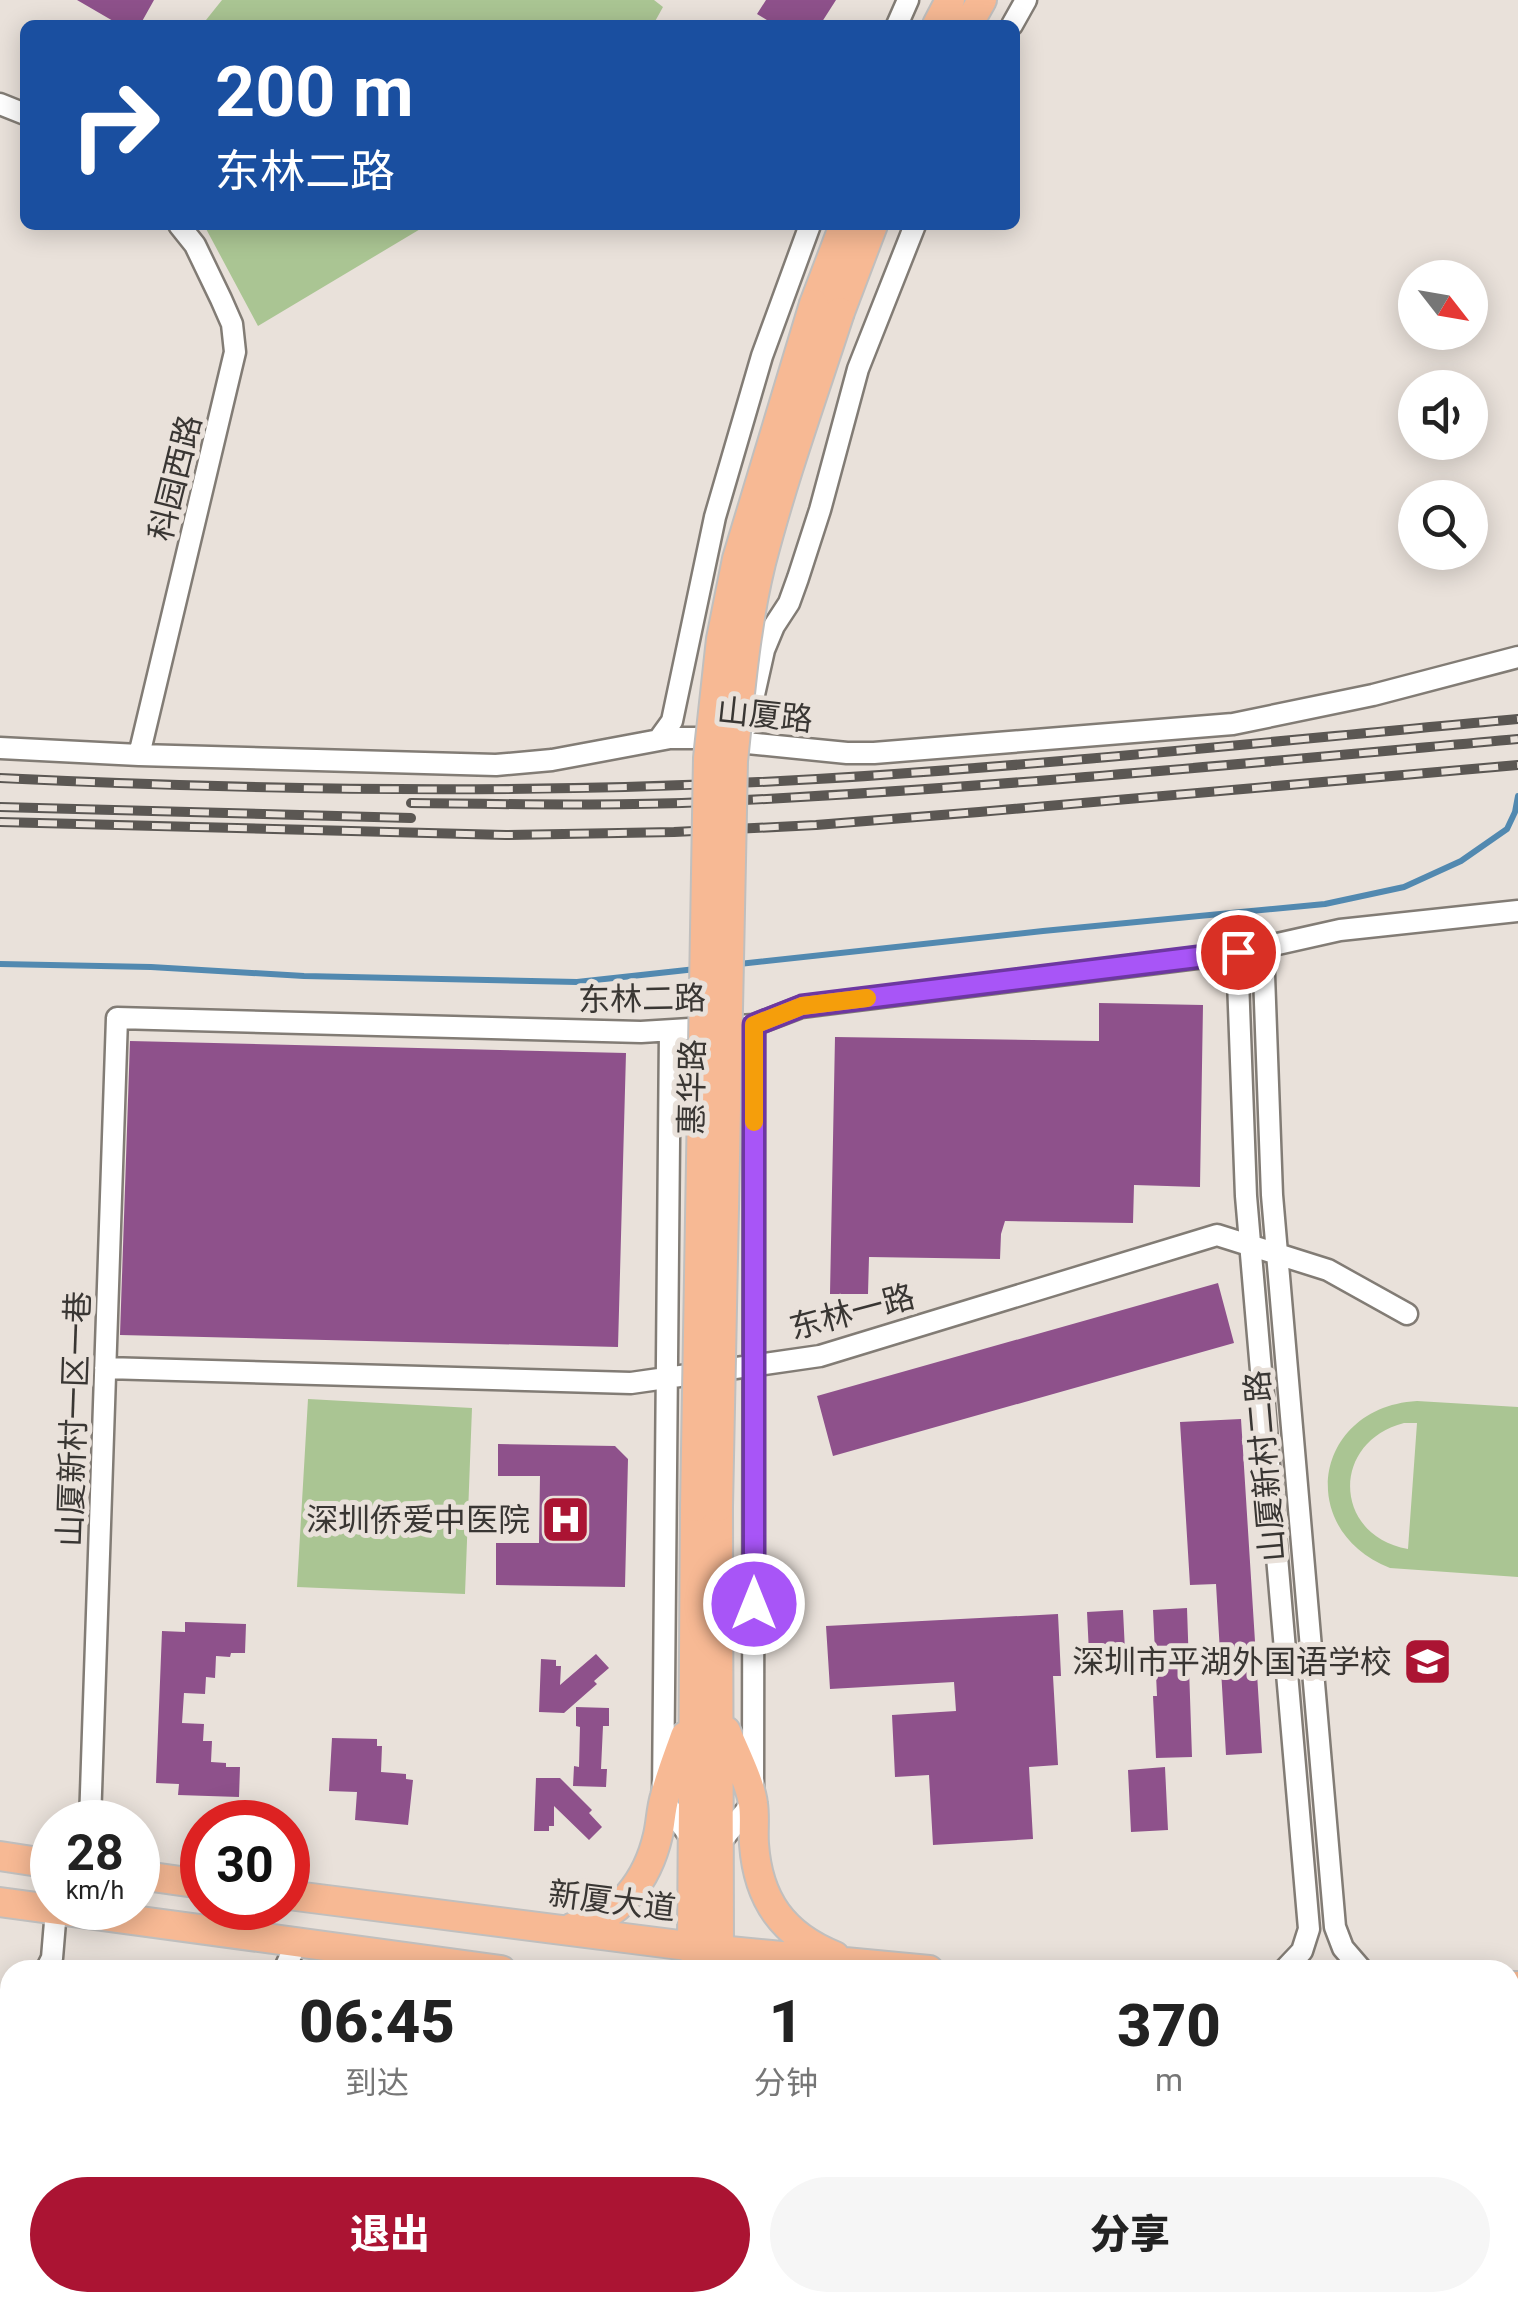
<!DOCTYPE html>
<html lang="zh">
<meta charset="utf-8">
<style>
body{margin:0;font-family:Roboto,"Noto Sans SC",sans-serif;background:#f6f6f6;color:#222;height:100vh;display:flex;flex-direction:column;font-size:38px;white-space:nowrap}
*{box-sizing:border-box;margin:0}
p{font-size:32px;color:#767676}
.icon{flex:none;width:55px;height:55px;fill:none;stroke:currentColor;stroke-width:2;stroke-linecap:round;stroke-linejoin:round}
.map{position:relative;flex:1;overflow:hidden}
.sheet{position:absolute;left:0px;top:1960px;width:1520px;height:352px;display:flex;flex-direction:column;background:#fff;border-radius:30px 30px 0 0;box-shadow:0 5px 25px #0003}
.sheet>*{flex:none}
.hud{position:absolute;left:20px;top:20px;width:1000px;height:210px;border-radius:15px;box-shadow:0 5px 25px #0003;background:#1a4fa0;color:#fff;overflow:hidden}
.needle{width:65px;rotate:121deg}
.controls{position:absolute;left:1398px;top:260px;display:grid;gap:20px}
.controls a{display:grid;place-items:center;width:90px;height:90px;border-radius:50%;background:#fff;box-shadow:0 5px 25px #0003;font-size:50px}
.speed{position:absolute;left:30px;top:1800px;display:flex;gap:20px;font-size:50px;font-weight:700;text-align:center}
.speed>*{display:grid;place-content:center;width:130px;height:130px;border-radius:50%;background:#fff;box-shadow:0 5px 25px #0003;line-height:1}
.speed small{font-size:25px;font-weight:400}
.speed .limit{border:15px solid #d22;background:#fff;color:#111}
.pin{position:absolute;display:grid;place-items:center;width:85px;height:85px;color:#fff;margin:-42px;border:5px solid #fff;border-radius:50%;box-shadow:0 2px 10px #0007}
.me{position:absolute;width:110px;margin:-55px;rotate:0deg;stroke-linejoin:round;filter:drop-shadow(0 0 8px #0008)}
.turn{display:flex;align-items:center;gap:35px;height:210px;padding:0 30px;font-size:45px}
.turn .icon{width:130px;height:130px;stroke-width:2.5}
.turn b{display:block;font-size:70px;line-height:85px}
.eta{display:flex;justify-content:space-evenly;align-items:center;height:170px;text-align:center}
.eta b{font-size:60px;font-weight:800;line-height:70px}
.cta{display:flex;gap:20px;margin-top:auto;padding:20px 30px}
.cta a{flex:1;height:115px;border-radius:60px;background:#ab1433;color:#fff;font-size:40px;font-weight:800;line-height:115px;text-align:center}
.cta a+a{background:#f6f6f6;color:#222}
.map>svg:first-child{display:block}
.green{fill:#aac593;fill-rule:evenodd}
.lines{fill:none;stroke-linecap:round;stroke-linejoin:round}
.stream{stroke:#5289b0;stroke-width:6}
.building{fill:#8e518b}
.minor-casing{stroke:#827c75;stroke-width:25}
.major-casing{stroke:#c0bfbe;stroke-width:32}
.minor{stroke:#fff;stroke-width:20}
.major{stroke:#f7b994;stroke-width:28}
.rail-casing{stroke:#5b5753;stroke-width:10}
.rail{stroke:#e9e1da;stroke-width:6;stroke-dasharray:19;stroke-linecap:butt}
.major-bridge-casing{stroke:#c0bfbe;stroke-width:32;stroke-linecap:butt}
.major-bridge{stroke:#f7b994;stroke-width:28}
.route-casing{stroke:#6d37a1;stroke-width:25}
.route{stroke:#a855f7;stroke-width:18}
.slow{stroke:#f59e0b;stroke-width:18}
.labels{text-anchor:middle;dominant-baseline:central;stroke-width:10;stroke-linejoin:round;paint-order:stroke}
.street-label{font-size:32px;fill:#393633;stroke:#e9e1da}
.poi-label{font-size:32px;fill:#393633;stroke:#e9e1da;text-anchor:end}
</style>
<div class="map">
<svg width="1518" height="2312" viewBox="0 0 1518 2312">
<rect width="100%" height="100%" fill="#e9e1da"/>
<path class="green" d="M222,0H654L663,7L653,25H202Z
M204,225H427L258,326Z
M308,1399L472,1408L465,1594L297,1587Z
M1417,1401L1518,1407V1577L1390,1568C1294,1530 1314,1407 1417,1401ZM1404,1423H1417L1408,1549C1333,1536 1330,1442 1404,1423Z"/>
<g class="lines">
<path class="stream" d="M0,964L151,967L304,976L577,982L696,969
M739,964L1043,931L1325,904L1404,887L1461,861L1507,829L1515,812L1518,796"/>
</g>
<path class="building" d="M77,0H154L140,25H120Z
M766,0H836L820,25H775L757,14Z
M1099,1003L1203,1005L1200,1187L1134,1185L1133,1223L1005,1221L1001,1234L1000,1259L869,1257L868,1294H830L835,1037L1099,1041Z
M130,1041L626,1053L618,1347L120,1335Z
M1218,1283L1234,1343L833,1456L817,1396Z
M1241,1419L1262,1753L1226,1755L1216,1584L1190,1585L1180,1422Z
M498,1444L615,1446L628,1459L625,1587L496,1585V1543H539L540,1476H498Z
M1187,1608L1192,1757L1156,1758L1153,1696H1157L1153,1610Z
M1123,1610L1126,1672L1090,1674L1087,1612Z
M1058,1614L1061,1676H1053L1058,1765L1029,1767L1033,1839L933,1845L929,1775L895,1777L892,1715L956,1711L954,1682L830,1689L826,1626Z
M185,1622L246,1624L245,1653H231L230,1657L216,1656L215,1678L206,1677L205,1694L184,1693L182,1723L204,1724L203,1741H212L211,1762L226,1763V1767H240L239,1797L178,1795L179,1784L156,1783L162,1631L185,1632Z
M596,1654L609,1668L594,1681L597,1684L564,1713L539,1712L541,1659L556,1660V1666H561L560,1685Z
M576,1707L609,1708V1726H603L601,1769H607L606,1787L573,1786L574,1766L579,1767L580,1727L576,1726Z
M332,1738L377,1739V1746H382L381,1772L406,1774V1779L413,1780L408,1825L355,1820L357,1792L329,1791Z
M1165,1767L1168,1830L1131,1832L1128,1770Z
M536,1778H560L592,1810L589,1813L602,1827L589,1840L554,1806V1826H549V1831H534Z"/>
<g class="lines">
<defs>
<path id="minor" d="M897,25L908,0
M1012,25L1026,0
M0,104L25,114
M747,726L764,650L774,626L789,603L798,578L820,510L858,369L915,225
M659,739L672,721L715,517L762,356L810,225
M0,748L139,755L496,765L552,760L670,738H697L847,753H874L1233,724L1373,695L1518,657
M139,755L235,352L232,324L221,299L195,245L179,225
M1263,947L1272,1195L1335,1927L1343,1948L1362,1970
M1237,953L1246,1196L1309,1929L1302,1951L1284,1970
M670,1031L663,1799L693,1841
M105,1368L631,1383L820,1356L1217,1235L1328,1270L1407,1314
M90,1822L117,1018L641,1032L754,1025L801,1007L1237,953L1340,930L1518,911
M719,1844L753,1802L754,1025
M46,1970L52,1958L56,1910
M284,1970L297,1942
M0,2051L10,2035
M102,2312L108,2302
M1085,2312L1086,2302"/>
<path id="major" d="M937,25L950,0
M968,25L982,0
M814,304L844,225
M840,312L873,225
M695,1507L692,1946L700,1970
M726,1731C734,1751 751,1784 753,1804C755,1817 753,1831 754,1844C758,1900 783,1935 835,1956
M0,1856L52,1864
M138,1875L202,1884
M288,1895L719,1950L929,1970
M0,1902L501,1970
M573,1927C619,1920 648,1879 658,1835C661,1822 661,1809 665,1796C670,1776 678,1756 685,1736
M716,1964L719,1950L718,1507
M1510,1986H1518
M1510,2032H1518"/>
</defs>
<use href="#minor" class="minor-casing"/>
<use href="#major" class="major-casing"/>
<use href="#minor" class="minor"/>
<use href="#major" class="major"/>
<defs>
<path id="rail" d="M0,778C272,791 545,795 817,779C1051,765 1285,740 1518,719
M411,803C501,804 592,806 682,803C961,791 1240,764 1518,739
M0,807L411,818
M0,822L506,835L674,832L816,825L979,812L1518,765"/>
</defs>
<use href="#rail" class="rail-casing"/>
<use href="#rail" class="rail"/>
<defs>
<path id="major-bridge" d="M695,1507L708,758L721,639L737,559L814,304
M718,1507L733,761C740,695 745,628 761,563C783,478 813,395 840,312"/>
</defs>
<use href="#major-bridge" class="major-bridge-casing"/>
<use href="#major-bridge" class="major-bridge"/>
</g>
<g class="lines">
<defs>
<path id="route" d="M754,1604V1025L802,1006L1238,952"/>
</defs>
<use href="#route" class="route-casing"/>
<use href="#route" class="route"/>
<path class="slow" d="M754,1122V1025L802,1006L867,998"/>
</g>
<defs>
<symbol id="hospital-square" viewBox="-11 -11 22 22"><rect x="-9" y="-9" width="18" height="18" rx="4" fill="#ab1433" stroke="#e9e1da"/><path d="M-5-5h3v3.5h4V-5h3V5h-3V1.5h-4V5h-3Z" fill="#fff"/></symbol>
<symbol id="school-square" viewBox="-11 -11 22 22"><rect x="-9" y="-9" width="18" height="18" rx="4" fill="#ab1433" stroke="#e9e1da"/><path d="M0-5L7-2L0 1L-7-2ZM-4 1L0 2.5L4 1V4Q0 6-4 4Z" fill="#fff"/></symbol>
</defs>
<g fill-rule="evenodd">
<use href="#hospital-square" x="538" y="1492" width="55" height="55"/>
<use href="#school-square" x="1400" y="1634" width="55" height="55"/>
</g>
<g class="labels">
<g class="street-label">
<text transform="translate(175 478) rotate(-76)">科园西路</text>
<text transform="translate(765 715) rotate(6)">山厦路</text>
<text transform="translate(642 999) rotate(-1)">东林二路</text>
<text transform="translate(692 1087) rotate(-89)">惠华路</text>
<text transform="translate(852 1312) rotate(-15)">东林一路</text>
<text transform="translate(74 1419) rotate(-88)">山厦新村一区一巷</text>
<text transform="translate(1265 1466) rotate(-95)">山厦新村二路</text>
<text transform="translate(612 1901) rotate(7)">新厦大道</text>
</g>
<g class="poi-label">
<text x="530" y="1520">深圳侨爱中医院</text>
<text x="1392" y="1662">深圳市平湖外国语学校</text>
</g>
</g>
</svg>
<div class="controls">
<a><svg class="needle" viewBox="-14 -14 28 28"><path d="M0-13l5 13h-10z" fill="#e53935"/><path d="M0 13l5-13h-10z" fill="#767676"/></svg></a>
<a><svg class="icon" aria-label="sound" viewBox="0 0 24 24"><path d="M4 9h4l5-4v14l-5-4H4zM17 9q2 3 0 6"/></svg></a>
<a><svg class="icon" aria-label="search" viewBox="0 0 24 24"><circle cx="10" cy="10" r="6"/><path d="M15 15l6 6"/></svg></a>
</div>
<div class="speed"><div>28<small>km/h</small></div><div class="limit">30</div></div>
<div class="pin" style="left:1238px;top:952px;background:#d93025"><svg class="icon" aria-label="arrive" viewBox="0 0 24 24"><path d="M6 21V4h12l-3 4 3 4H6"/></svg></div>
<svg class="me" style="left:754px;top:1604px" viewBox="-20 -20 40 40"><circle r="17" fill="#a855f7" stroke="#fff" stroke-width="3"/><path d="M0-11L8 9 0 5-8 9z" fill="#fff"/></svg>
<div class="hud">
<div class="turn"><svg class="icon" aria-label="right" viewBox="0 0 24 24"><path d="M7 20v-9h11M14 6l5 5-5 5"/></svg><div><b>200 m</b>东林二路</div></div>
</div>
<section class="sheet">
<div class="eta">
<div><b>06:45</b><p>到达</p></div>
<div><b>1</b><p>分钟</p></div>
<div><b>370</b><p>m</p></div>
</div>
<div class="cta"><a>退出</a><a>分享</a></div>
</section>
</div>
